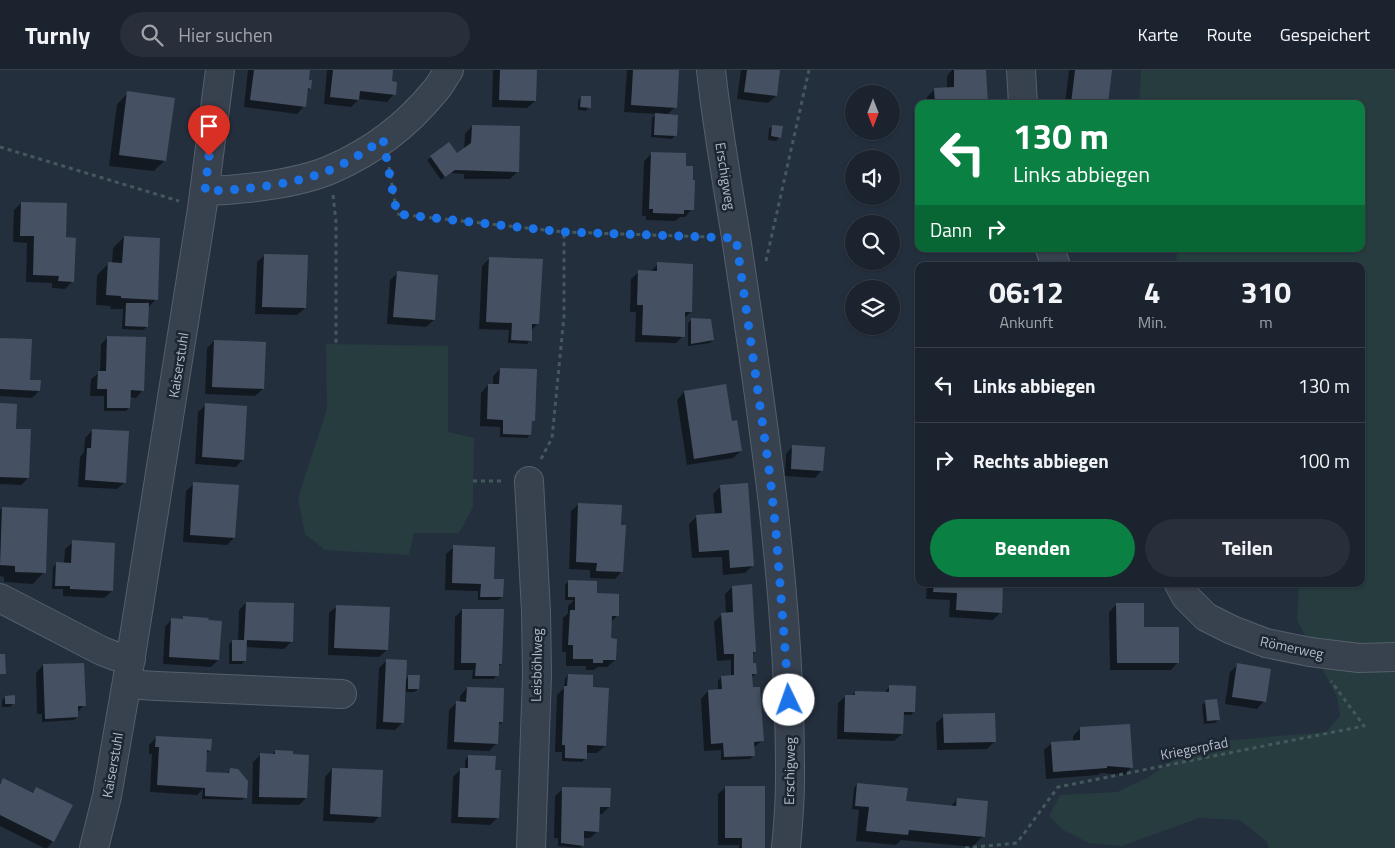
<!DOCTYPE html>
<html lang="de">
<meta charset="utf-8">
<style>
body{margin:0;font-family:"Titillium Web",sans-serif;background:#282f3a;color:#f1f3f6;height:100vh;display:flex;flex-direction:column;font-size:19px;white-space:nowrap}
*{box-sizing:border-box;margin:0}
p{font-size:16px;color:#a0a4aa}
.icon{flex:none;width:28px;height:28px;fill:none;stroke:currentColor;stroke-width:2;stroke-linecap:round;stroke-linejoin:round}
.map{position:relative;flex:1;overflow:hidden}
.drawer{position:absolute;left:915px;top:192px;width:450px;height:325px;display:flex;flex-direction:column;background:#1b232e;border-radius:10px;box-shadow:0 1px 4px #0004,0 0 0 1px #39404a}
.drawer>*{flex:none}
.hud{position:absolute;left:915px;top:30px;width:450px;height:152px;border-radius:10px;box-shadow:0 1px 4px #0004,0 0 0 1px #39404a;background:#0b8043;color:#fff;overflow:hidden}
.needle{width:32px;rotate:180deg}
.controls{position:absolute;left:845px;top:15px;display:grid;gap:10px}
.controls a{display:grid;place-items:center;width:55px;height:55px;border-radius:50%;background:#1b232e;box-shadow:0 1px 4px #0004,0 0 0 1px #39404a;font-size:25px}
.pin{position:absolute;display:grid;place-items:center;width:42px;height:42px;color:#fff;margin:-51px -21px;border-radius:50% 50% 50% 0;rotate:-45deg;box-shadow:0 0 5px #0007}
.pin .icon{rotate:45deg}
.me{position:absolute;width:55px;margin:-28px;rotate:357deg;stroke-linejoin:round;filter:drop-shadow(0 0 4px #0008)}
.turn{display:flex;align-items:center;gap:18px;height:105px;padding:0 15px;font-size:22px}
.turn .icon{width:65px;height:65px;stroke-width:2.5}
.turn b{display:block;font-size:35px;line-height:42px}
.then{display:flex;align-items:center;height:48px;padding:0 15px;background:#0003;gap:10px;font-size:19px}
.eta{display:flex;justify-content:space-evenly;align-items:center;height:85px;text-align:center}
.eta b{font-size:30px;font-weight:700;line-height:35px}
.action{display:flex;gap:10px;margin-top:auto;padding:10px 15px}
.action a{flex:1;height:58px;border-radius:30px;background:#0b8043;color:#fff;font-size:20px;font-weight:700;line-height:58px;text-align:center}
.action a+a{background:#282f3a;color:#f1f3f6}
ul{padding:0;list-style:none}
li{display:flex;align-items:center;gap:15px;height:75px;padding:0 15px;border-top:1px solid #39404a}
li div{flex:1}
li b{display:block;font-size:19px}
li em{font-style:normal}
header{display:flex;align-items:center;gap:30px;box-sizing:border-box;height:70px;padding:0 25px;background:#1b232e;border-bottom:1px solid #39404a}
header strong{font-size:24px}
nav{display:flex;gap:28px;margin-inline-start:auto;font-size:18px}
.search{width:350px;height:45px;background:#282f3a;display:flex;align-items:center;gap:12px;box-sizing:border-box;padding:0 18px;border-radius:28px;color:#a0a4aa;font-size:19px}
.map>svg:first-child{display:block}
.green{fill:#263c3f}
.shadow{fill:#0007}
.building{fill:#455162}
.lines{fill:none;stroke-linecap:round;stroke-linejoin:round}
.minor-casing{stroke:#565f6c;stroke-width:30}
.path{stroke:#44595c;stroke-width:3;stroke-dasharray:4 4;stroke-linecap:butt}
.minor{stroke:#38414e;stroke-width:28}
.route{stroke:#1a73e8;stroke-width:9;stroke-dasharray:0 16.2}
.labels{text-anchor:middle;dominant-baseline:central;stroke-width:5;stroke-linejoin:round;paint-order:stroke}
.street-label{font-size:14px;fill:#b4bcc9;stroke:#1d2633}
</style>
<header>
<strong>Turnly</strong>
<div class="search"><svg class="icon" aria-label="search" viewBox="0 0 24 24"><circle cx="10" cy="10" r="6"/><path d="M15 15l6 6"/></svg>Hier suchen</div>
<nav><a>Karte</a><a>Route</a><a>Gespeichert</a></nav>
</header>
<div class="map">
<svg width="1395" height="778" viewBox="0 0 1395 778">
<rect width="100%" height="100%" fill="#242f3e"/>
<path class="green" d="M1141,0H1395V778H1269L1267,772L1240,750L1199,748L1122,776L1089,773L1063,760L1049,746L1060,725L1117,722L1149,707L1198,673L1326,662L1340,646L1337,627L1297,550L1299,514H1361V196H1176L1177,179H1361V34H1139Z
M326,274L448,276V362L474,368L473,437L459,463H414L409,485L325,480L305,464L298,428L327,339Z"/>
<path class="shadow" d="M248,0H309L308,11L310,18L306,22L304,36L297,44L244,37Z
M327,0H392L390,12L394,24L387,32L359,29L351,37L324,34Z
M493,0H535V31L527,38L492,37Z
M627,0H677L675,37L667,45L676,65L672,69L651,67L652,48L656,44L624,42Z
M741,0H779L776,26L768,33L737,29Z
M952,0H985L986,34H927V27L935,19H947V6Z
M1069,0H1111L1107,34H1065Z
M128,23L165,90L154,101L109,96L117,34Z
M581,27L589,37L586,41L578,40V31Z
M472,56L517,102L510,109H464V104L450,103L441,110L427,90L431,87L457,85L464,80L465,64Z
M773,56L780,67L776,71L768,70L769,59Z
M651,84L684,98L692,139L685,147H680L675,151L646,150V146H642L644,91Z
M21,133L65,168L73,211L65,219L52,218V213L26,212L27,173L13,172L14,140Z
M124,167L156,229L148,238L147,257L143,260L122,259L123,239H110L111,236L96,235L97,205L108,194H112L113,178Z
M265,185L305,238L297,245L255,244L257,192Z
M490,188L538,253L531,261L530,270L527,274L508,273L509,260L479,259L482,196Z
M658,194L691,242L684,248L683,266L676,273L635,272L636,242H630L631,209L639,202H650Z
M398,203L434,250L426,257L387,254L390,210Z
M692,249L713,270L710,273L688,276V253Z
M108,267L143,320L136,328L129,327V338L126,341H104V326H90L91,309L100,302L101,274Z
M0,269L29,311L39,321L32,328L0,326Z
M214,271L263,319L255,326L205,324L207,278Z
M500,299L533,350L531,353L530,364L527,368L500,367V357L480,356L481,323L488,315H493V306Z
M684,322L731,352L741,381L733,388L687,395L677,330Z
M0,334L28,408L21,415L0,414Z
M206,335L243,389L236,397L195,394L198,342Z
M93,360L125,412L117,419L78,417L80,387L84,382L85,368Z
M793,376L822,400L815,408L785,406L786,384Z
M194,414L234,468L227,475L183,472L186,421Z
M721,416L752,496L745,503L723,505L722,487L692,488L689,454L697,446L715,445L713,424Z
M579,434L620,456L622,501L615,509L590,508V500L569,499L571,441Z
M2,438L44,502L33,514L4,512V507L0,506V440Z
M73,472L112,521L104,528L63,526V519H52L53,497L56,494H64L65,479Z
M454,477L492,512L502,527L498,530H478V521L445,520L446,484Z
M569,511L595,523L617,546L610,553V569L615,590L607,597H598L594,600H586V596H566V582H562L563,548L568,543V536L574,530H565V515Z
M927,514H1002L1001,542L993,550L949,547L950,530L926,529Z
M732,517L755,582L752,585V595L756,603L752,607L751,617L762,671L753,678L754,685L750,689L721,690V680L704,681L701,629L708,621H718V611L721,607H731V590L717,591L714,552L722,544H726L725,524Z
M246,533L292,571L284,579L246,577L245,590L242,594H229V574L233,571H238L239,540Z
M1117,534L1178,592L1171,600H1110L1109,542Z
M337,536L387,580L379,587L328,585L329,543Z
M462,540L501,594L498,597L497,605L494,609H472L473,600H454L455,547Z
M184,547L218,590L211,597L163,594L165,557L172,549L181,550Z
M387,590L405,610L409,606L418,619L414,622H404L403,652L395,660L376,659L379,598Z
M43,595L84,635L77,643V647L74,650L42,652V644H37L36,603Z
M1238,595L1264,631L1257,639L1225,634L1230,602Z
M568,605L591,617L605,676L597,683H586V688L582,692L562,691V682H555L557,625L564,618L565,609Z
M890,617L914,641L911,645H902V664L894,671L837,669L838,633L846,626H851L856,622L886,623V620Z
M467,618L502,652L497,656V673L489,681L447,679L449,640L456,633H460V626Z
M6,627L14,633L10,637H2V630Z
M1206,632L1218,650L1215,653L1204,654L1202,635Z
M944,646L994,672L987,679L937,680L936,653Z
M1080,659L1131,698L1124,705L1100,703L1098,705L1046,709L1044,680L1052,673L1073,671V666Z
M157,667L210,680L206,684L205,706L227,703L230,700L246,727L242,730L202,729L203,719L197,725L150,722L152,684H149V675Z
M275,681L306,728L299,735L252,734L253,692L261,684L272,685Z
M469,686L494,701L497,748L490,755L451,753L453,707L461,699H465V690Z
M332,699L380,746L373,753L323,751L325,707Z
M4,710L31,724L37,718L53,771L47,778H44L0,756V713Z
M857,714L905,732L950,737L958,729L983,766L972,777L901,770L896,775L856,771L859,740L852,739L854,718Z
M726,717L764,778H739V775H718V724Z
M563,719L609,737L602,744H598V761L590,768H583V775L580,778L558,776V768H554L555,726Z"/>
<path class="building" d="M254,0H310L309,10H312L311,19L308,18L306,37L250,30Z
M333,0H393L392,11L397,12L396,25L360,21L359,30L330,27Z
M500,0H537L536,31L499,30Z
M633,0H679L677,38L631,35Z
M747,0H780L777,26L744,22Z
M954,0H986L988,34H935L934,18L954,17Z
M1075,0H1112L1108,34H1071Z
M127,21L175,28L166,91L119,85Z
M581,26H591V38L580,37Z
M655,43L678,45L677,66L654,65Z
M472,55L520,56L519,102L455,100L445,107L430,86L449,72L457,83L471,73Z
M772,55L783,56L781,68L771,66Z
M651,82L686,83V96H693V110H695L694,140H684V144L653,143V139H649Z
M21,132L67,133L66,167L76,168L74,212L58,211L59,206L33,205L34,166H20Z
M124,166L160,168L158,230L121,228V226L106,225L108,192L122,193Z
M264,184L308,185L306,238L262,237Z
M489,187L543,189L539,254H532V271L511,270L512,253L486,252Z
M657,192L693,194L692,242H685V267L642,265L643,235H637L638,200L657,201Z
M397,201L438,205L435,250L393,247Z
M126,233H149L148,257L125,256Z
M691,248L711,249L714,270L691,274Z
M107,266L146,267L144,321L131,320L130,338H107V319H97L98,301H106Z
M0,268L32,269L30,310H41L40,321L0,319Z
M214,270L266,272L264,319L212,317Z
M500,298L537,299L535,351H532L531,365L503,364V350L487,349L488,314H499Z
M726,314L732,351L737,350L742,381L694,389L684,321Z
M0,333L17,334L16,359H31L29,408L0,407Z
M205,333L247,336L244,390L202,387Z
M92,359L129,361L126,413L85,410L87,378H91Z
M792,375L825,377L823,401L791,399Z
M193,412L239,415L235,468L190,465Z
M748,413L754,496L730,498L729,480L699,482L696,445L722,443L720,415Z
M578,433L622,435L621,455H626L623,502L596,501L597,493L576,492Z
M2,437L48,439L46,503L15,502V496L0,495Z
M72,470L115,473L113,521L70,519V516H55L56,492L71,493Z
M453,475L495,477L494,509H504L503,527H480L481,514L452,513Z
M568,510L597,511V523L619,524V546H612L611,568L617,569L616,590H603V593H593V589H573V575H568L570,540H575V527H568Z
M752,514L756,582H753V593H756L757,604H752L753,617H760L764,671L754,672L755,686L724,687L723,673L711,674L708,620L722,619L721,606L734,605V584H724L721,543L733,542L732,516Z
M934,514H1003L1002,543L956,540L957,523L933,522Z
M246,532L294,533L293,572L247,570L246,591H232V570H244Z
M1116,533H1144V557H1179V593H1117Z
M336,535L390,537L388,580L334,578Z
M462,539H504L502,594H499V606H475L476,593H461Z
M183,546L209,548L208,550L222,551L219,590L169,587L171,548L183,549Z
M0,584H5L6,604H0Z
M386,589L407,590L404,653L383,652Z
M84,593L86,636H78V647L45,649L43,594Z
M1237,593L1271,599L1266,632L1232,627Z
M568,604L593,605V617L609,618L606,676L587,675V689L565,688V675H562L564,616H567Z
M408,605H420L419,619H408Z
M889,615L916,616L915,642H904L903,664L844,662L845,625H855V621L889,622Z
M467,617L504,618L503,652H499L498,674L454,672L456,631L466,632Z
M15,625V634H5V626Z
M1217,629L1220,650L1207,651L1205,630Z
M995,643L996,672L944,673L943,644Z
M1130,654L1133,698L1107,696V698L1053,702L1051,672L1080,670V657Z
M156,666L212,669L211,681L207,680L206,702L229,703L230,698L238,699L248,711L247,728L205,726V718L157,715L159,677H155Z
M275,680L293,681V684L309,685L307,728L259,727L260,683L275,684Z
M468,685L496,686L495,700H501L499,748L458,747L460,698H468Z
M332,698L383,700L381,747L330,744Z
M3,708L33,723L36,717L73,735L54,772L0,745V715Z
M857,713L908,718L906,731L956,736L957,728L988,731L985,767L909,760L908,765L866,761L869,737L855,736Z
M725,716H765V778H742V768H725Z
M562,717L611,718L610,737H600L599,762L584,761V776L561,773Z"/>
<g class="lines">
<defs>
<path id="minor" d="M711,0C717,56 727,112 736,167C763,348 791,529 790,711C790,733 788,756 786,778
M1021,0L1023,34
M205,121C242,120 298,114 332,99C371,82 407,55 434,22C440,16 444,7 449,0
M1050,179L1056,196
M529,411L536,541L537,605L531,778
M1179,514L1186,527L1206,547L1232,560L1266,573L1310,582L1359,588L1395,587
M0,528L102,581L115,586L131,589
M127,611L141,615L157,616L342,624
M94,778L107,726L127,611L202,139L220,0"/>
</defs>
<use href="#minor" class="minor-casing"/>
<path class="path" d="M0,77L179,131
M389,97L397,144L564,162L710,167
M333,125L336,152V275
M766,191L809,0
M541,389L552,368L564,246V162
M473,411H505
M965,778L1017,773L1058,717L1364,656L1331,611"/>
<use href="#minor" class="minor"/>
</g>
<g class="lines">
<path class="route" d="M209,86L205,121C244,120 294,115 330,100C349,92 366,81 383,69L397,144L564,162L736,168L770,406L776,462L789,630"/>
</g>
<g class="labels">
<g class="street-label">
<text transform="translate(726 106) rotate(81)">Erschigweg</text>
<text transform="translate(178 295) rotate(-81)">Kaiserstuhl</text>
<text transform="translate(1292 577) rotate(12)">Römerweg</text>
<text transform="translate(536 595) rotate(-89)">Leisböhlweg</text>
<text transform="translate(1194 678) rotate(-11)">Kriegerpfad</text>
<text transform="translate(112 695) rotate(-80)">Kaiserstuhl</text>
<text transform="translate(789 701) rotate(-89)">Erschigweg</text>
</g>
</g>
</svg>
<div class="controls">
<a><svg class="needle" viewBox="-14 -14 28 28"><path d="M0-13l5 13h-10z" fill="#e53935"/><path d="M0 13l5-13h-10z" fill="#a0a4aa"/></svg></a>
<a><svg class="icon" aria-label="sound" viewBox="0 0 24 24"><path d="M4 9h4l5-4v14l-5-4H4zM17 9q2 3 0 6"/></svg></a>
<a><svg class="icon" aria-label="search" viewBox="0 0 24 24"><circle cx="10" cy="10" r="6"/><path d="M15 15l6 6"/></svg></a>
<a><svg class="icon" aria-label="layers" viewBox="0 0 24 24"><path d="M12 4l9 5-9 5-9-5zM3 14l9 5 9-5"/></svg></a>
</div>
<div class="pin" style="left:209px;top:86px;background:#d93025"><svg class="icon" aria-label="arrive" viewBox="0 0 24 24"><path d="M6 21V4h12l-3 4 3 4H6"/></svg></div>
<svg class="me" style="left:789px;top:630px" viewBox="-20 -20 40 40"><circle r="19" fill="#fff"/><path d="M0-13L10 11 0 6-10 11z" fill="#1a73e8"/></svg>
<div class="hud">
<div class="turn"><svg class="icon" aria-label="left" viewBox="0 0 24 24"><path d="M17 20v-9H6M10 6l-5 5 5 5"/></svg><div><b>130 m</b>Links abbiegen</div></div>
<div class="then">Dann<svg class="icon" aria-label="right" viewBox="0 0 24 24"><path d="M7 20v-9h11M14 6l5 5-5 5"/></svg></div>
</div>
<section class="drawer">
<div class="eta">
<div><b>06:12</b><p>Ankunft</p></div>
<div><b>4</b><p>Min.</p></div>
<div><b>310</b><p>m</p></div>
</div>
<ul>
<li><svg class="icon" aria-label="left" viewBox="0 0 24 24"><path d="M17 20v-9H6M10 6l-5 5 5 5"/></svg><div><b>Links abbiegen</b></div><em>130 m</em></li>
<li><svg class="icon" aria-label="right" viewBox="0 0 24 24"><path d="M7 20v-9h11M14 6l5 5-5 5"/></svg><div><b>Rechts abbiegen</b></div><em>100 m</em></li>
</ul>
<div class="action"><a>Beenden</a><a>Teilen</a></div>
</section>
</div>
